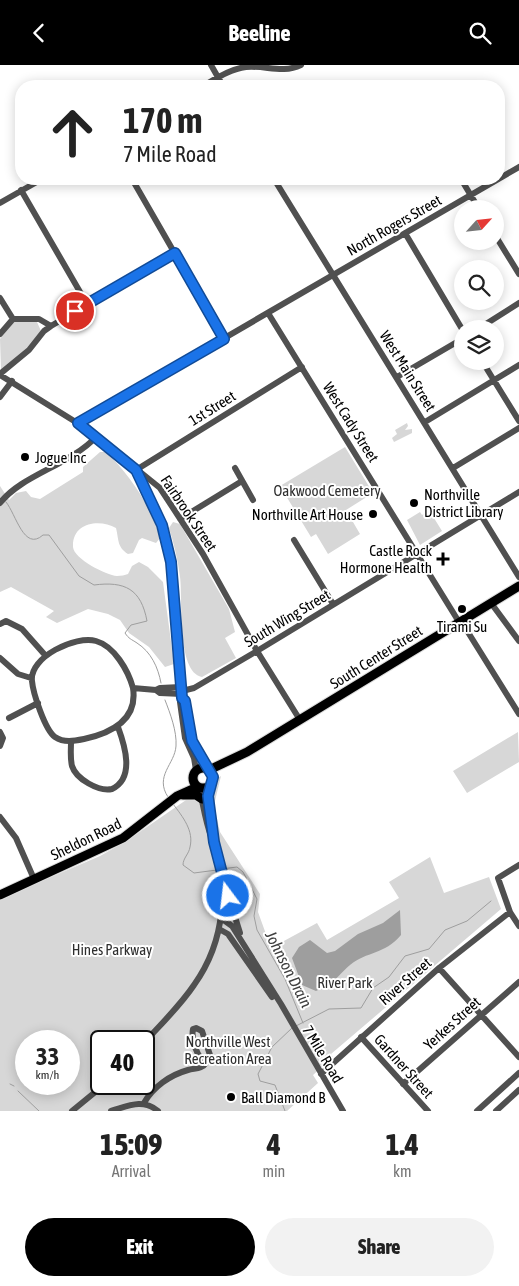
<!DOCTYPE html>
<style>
body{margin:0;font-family:"Asap Condensed",sans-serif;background:#f2f2f2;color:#222;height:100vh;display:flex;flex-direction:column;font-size:19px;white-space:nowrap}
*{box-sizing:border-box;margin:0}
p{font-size:16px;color:#767676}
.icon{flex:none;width:28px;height:28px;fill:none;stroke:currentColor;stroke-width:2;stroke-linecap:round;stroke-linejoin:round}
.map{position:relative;height:1046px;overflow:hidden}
.drawer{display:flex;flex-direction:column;background:#fff;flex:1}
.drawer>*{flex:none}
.banner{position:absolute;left:15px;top:15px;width:490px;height:105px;border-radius:20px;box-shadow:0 2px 12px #0003;background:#fff;color:#222;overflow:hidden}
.needle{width:32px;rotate:63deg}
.tools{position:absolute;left:454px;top:135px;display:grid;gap:10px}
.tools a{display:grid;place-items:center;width:50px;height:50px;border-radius:50%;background:#fff;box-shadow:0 2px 12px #0003;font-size:25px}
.speed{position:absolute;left:15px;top:965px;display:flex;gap:10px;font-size:25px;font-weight:700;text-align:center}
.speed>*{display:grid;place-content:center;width:65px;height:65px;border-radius:50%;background:#fff;box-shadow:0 2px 12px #0003;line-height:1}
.speed small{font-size:12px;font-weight:400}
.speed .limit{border:2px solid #111;border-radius:8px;background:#fff;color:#111}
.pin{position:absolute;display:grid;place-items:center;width:42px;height:42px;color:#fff;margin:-21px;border:2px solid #fff;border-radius:50%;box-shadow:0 1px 5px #0007}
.me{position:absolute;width:55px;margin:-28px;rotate:345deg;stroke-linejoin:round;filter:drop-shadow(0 0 4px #0008)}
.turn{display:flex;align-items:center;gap:18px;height:105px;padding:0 25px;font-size:22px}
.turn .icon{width:65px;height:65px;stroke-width:2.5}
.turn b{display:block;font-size:35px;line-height:42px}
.eta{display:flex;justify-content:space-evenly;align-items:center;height:85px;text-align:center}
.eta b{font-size:30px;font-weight:800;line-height:35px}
.action{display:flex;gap:10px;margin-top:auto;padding:10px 25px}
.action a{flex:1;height:58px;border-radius:30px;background:#000;color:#fff;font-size:20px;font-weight:800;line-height:58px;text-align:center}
.action a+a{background:#f2f2f2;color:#222}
header{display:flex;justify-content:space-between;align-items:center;height:65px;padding:0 25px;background:#000;color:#fff;font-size:22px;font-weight:800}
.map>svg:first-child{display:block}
.green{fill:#d7d7d7;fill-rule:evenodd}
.water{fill:#9e9e9e}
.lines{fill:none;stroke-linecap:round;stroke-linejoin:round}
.stream{stroke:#9e9e9e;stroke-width:1}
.major-casing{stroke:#dbdbdb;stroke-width:11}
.minor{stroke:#505050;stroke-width:6}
.major{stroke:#000;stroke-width:9}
.route-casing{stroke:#114b97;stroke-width:12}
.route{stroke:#1a73e8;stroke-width:9}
.poi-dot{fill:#000;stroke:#fff;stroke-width:2}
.labels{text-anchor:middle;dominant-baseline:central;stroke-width:4;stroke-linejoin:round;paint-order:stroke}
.street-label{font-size:15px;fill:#000;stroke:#fff}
.poi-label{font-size:15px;fill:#000;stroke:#fff;text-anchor:start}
.park-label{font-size:15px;fill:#2e2e2e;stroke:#fff}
.water-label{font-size:16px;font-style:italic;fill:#3f3f3f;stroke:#fff}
</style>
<header><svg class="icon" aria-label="back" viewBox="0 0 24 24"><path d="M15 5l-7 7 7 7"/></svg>Beeline<svg class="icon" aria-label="search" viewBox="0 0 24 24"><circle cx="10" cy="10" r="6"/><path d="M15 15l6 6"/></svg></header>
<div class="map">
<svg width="519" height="1046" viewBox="0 0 519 1046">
<rect width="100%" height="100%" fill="#fff"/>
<path class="green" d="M22,255L37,257L41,266L30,282L1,305L0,274L13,257Z
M407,358L408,361L405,365L412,364V368L394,377L392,373L397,369L395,365Z
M345,382L373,428L346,445L360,469L328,489L316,469L311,472L280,421Z
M100,387H106C130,410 151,441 160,473L156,478L142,473L139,475L133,488L128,489C117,482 119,475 116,463C100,454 72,457 73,482C74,494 106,510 117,511C121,511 125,510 128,509L132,501L139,497L148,502L163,517L174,599L165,602L149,582L129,568L120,555L108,549L88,544L57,558L46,552L54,546L11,522L0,527V421L9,435L16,428L26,426L31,432L40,434L83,407V402Z
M429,445L442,466L420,480L407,455L420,447L422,450Z
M173,457L180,459L229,544L235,567L225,573L236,593L202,612C176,607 183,533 180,512C178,495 174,479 169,463Z
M518,667L519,697L467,728L453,706Z
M221,711L214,740L220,767L260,829L258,847L271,883L317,858L327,875L399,833L389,817L430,792L444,828L489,812L501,844L331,989L333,992L313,1010L318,1018L287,1046H0V834L100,791L125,777ZM26,976H69V1019H26ZM101,976H144V1019H101Z"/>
<path class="water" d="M400,845L401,870C384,890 367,886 350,900C335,913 337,917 316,926L302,920L292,893L299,882L310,875L327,888L335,886L358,869L383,858Z"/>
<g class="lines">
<path class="stream" d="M6,437C16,449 24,487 43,470H49L79,511L94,520C125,516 141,524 147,556L131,560L125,568C129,574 131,574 137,578C151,587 158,602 161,618
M165,635C170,648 177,666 176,681C175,699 154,711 168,732
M173,739C183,752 194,766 190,782C189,789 183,793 183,800L194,808L217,805
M221,804L237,802L243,807L257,834L254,851L257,865L285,914L303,958
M296,961L329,944L361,943L373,923L389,912L405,891L429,884L445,865L467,856L491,836
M10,1019L14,1021
M18,1026L39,1046
M285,1046L275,1020L260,1016L258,1009L272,982L292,963"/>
<defs>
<path id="major" d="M193 713a10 10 0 1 1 20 0a10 10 0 1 1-20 0Z
M209,705L247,687L519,521
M183,730H196L202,734
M0,830L123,773L177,731L197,722"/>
</defs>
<use href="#major" class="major-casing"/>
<path class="minor" d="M211,0L223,21
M203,21C217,13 230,4 246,2C266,0 282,9 301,0
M132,114L224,274
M274,114L519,512
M461,114L479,144
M21,125L87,239
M0,138L42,114
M405,168L462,264
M495,170L519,209
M0,233L13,254
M268,248L459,557
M478,264L519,238
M0,269L13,254H39L51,261
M482,296L519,356
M0,309L29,285L44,266L51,261L175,188
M0,310L87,364L160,423L203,489L257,586L300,655
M397,312L462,274
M0,332L12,316
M425,357L519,300
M78,358L519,102
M235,403L253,435
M453,403L519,363
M136,405L162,460L168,481L182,633L185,637L192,676L207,703
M136,405L302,302
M0,438C23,409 69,401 97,371
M180,454L242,416
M294,475L333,539
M491,538L519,576
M461,556L519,649
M0,559L6,556L22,564L45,590
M0,593L18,609L31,613
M181,622L160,623L156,625L160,628L182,629
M133,623C138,655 111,668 84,674C74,676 64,678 55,672C45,665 33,628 32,616C29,592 76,570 96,576C114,581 128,605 133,623L156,625
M182,626L194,623L257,586L519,427
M182,633L180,637L185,673L194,693L196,705
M9,653L38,638
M0,667L3,673L0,681
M71,677C71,685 70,693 72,701C76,714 99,727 112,724C135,713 125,681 118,662
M209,721L214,776
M0,752L16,773L34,814
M519,800L498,813L510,847L519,861
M225,820L240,868
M221,853L232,861L281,939L343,1046
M219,864L228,869L272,932
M439,903L519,992
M196,963L202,966L210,990L206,998C197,993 191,974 193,964Z
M361,972L428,1046
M144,978C161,959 180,941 194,920C226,875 229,821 211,771C205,755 203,738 199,722
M321,1009L439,903L510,847
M403,1019L519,917
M144,1038C153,1022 170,1010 188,1005C195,1003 202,1004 206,998
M72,1046L105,1019
M111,1046C128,1041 143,1033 158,1046
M477,1046L519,1008
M496,1046L519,1025"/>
<use href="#major" class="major"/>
</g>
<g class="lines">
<defs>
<path id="route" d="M75,246L175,188L224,274L78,358L136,405L162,460L171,497L182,633L185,636L192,676L213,712L208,731L214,777L228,831"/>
</defs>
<use href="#route" class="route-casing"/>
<use href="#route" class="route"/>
</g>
<g class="poi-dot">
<circle cx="25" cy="392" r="5"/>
<circle cx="414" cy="438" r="5"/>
<circle cx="373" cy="449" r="5"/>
<path d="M440.5 486.5h5v5h5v5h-5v5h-5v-5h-5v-5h5z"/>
<circle cx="462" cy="544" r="5"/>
<circle cx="231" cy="1032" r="5"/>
</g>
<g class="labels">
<g class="street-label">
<text transform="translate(394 160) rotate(-30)">North Rogers Street</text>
<text transform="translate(408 306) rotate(58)">West Main Street</text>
<text transform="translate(212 343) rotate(-32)">1st Street</text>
<text transform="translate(351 357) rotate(58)">West Cady Street</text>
<text transform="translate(189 448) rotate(56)">Fairbrook Street</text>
<text transform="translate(287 553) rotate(-31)">South Wing Street</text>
<text transform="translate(376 592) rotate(-32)">South Center Street</text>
<text transform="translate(86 774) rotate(-26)">Sheldon Road</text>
<text transform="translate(405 916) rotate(-41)">River Street</text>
<text transform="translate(452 958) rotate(-42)">Yerkes Street</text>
<text transform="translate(323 989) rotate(59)">7 Mile Road</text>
<text transform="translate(404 1001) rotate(48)">Gardner Street</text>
</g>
<g class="poi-label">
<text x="35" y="392">Jogue Inc</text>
<text x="424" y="429">Northville<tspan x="424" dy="17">District Library</tspan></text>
<text x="363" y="449" text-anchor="end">Northville Art House</text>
<text x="432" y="485" text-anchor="end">Castle Rock<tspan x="432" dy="17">Hormone Health</tspan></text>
<text x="462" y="561" text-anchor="middle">Tirami Su</text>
<text x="241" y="1032">Ball Diamond B</text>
</g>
<g class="park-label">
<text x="327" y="425">Oakwood Cemetery</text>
<text x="112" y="884">Hines Parkway</text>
<text x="345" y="917">River Park</text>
<text x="228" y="976">Northville West<tspan x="228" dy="17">Recreation Area</tspan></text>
</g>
<g class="water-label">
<text transform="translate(289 904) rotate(63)">Johnson Drain</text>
</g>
</g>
</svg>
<div class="tools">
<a><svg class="needle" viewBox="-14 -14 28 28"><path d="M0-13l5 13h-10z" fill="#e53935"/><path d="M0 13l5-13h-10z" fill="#767676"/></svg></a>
<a><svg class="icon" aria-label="search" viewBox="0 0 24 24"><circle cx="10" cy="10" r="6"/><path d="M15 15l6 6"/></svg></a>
<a><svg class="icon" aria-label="layers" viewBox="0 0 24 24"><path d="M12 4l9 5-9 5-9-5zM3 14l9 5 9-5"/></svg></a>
</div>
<div class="speed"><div>33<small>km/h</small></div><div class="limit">40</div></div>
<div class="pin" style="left:75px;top:246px;background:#d93025"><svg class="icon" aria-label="arrive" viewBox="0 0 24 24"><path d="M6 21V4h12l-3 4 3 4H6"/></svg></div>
<svg class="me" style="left:228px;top:831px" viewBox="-20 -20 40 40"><circle r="17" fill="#1a73e8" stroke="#fff" stroke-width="3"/><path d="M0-11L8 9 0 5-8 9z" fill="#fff"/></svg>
<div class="banner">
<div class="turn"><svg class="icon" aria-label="ahead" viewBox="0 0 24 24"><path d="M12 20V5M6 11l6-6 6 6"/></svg><div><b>170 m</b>7 Mile Road</div></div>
</div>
</div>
<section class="drawer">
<div class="eta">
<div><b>15:09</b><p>Arrival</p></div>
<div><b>4</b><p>min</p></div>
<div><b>1.4</b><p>km</p></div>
</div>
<div class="action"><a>Exit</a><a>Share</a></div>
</section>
